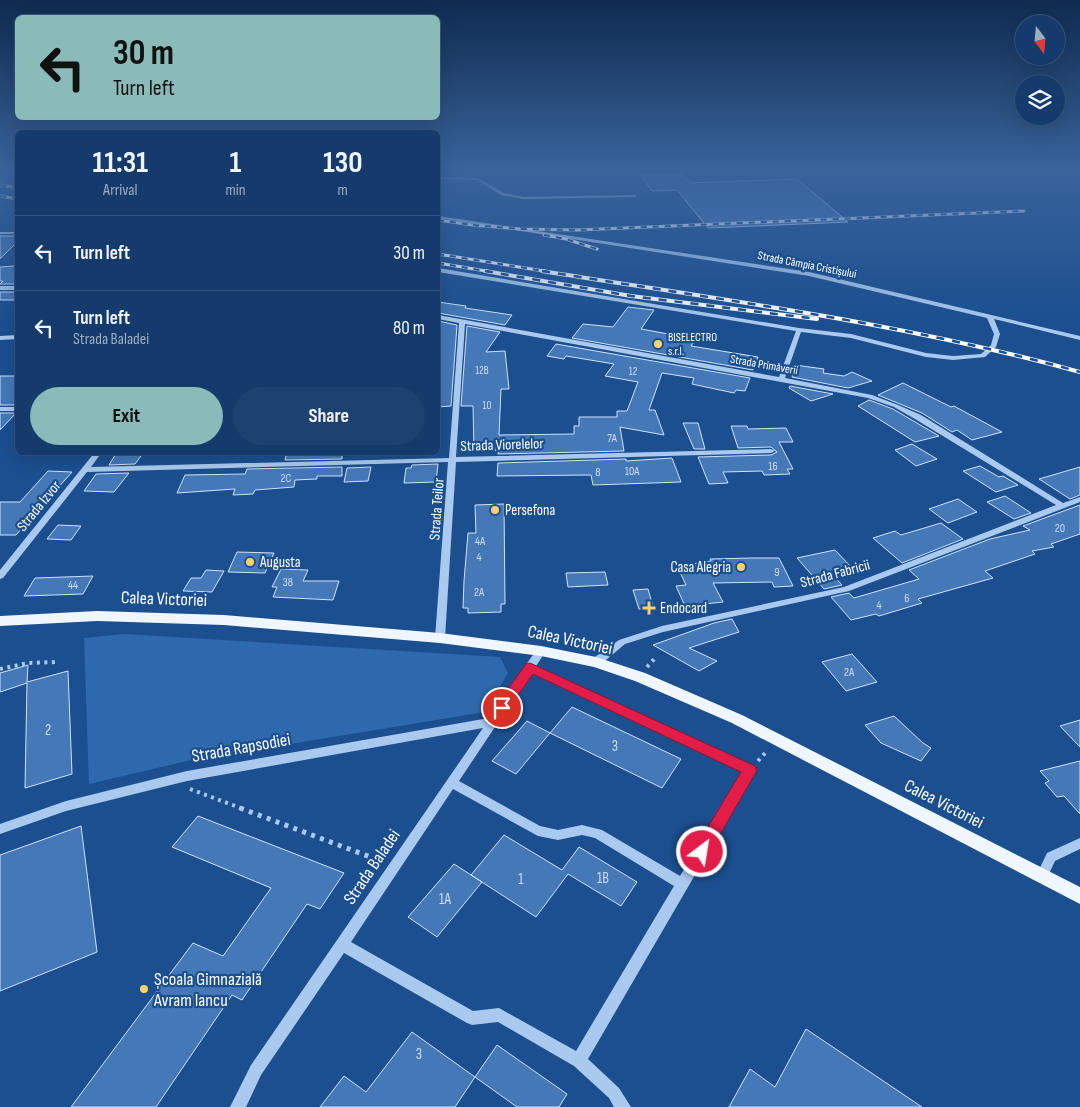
<!DOCTYPE html>
<meta charset="utf-8">
<style>
body{margin:0;font-family:"Sofia Sans Condensed",sans-serif;background:#1d4271;color:#f1f3f6;height:100vh;display:flex;flex-direction:column;font-size:19px;white-space:nowrap}
*{box-sizing:border-box;margin:0}
p{font-size:16px;color:#9dadc1}
.icon{flex:none;width:28px;height:28px;fill:none;stroke:currentColor;stroke-width:2;stroke-linecap:round;stroke-linejoin:round}
.map{position:relative;flex:1;overflow:hidden}
.details{position:absolute;left:15px;top:130px;width:425px;height:325px;display:flex;flex-direction:column;background:#143b6b;border-radius:8px;box-shadow:0 5px 20px #0002,0 0 0 1px #33557e}
.details>*{flex:none}
.top-card{position:absolute;left:15px;top:15px;width:425px;height:105px;border-radius:8px;box-shadow:0 5px 20px #0002,0 0 0 1px #33557e;background:#8bbbb9;color:#111;overflow:hidden}
.needle{width:32px;rotate:164deg}
.buttons{position:absolute;left:1015px;top:15px;display:grid;gap:10px}
.buttons a{display:grid;place-items:center;width:50px;height:50px;border-radius:50%;background:#143b6b;box-shadow:0 5px 20px #0002,0 0 0 1px #33557e;font-size:25px}
.pin{position:absolute;display:grid;place-items:center;width:42px;height:42px;color:#fff;margin:-21px;border:2px solid #fff;border-radius:50%;box-shadow:0 1px 5px #0007}
.me{position:absolute;width:55px;margin:-28px;rotate:31deg;stroke-linejoin:round;filter:drop-shadow(0 0 4px #0008)}
.turn{display:flex;align-items:center;gap:18px;height:105px;padding:0 15px;font-size:22px}
.turn .icon{width:65px;height:65px;stroke-width:2.5}
.turn b{display:block;font-size:35px;line-height:42px}
.eta{display:flex;justify-content:space-evenly;align-items:center;height:85px;text-align:center}
.eta b{font-size:30px;font-weight:700;line-height:35px}
.button{display:flex;gap:10px;margin-top:auto;padding:10px 15px}
.button a{flex:1;height:58px;border-radius:30px;background:#8bbbb9;color:#111;font-size:20px;font-weight:700;line-height:58px;text-align:center}
.button a+a{background:#1d4271;color:#f1f3f6}
ul{padding:0;list-style:none}
li{display:flex;align-items:center;gap:15px;height:75px;padding:0 15px;border-top:1px solid #33557e}
li div{flex:1}
li b{display:block;font-size:19px}
li em{font-style:normal}
.map>svg:first-child{display:block}
.green{fill:#2e69ad}
.building{fill:#4478b7;stroke:#cfe3fa}
.lines{fill:none;stroke-linecap:round;stroke-linejoin:round}
.path-far1{stroke:#a9c9ee;stroke-width:4;stroke-dasharray:3 4.5;stroke-linecap:butt}
.path{stroke:#a9c9ee;stroke-width:5;stroke-dasharray:4 5.5;stroke-linecap:butt}
.minor{fill:#a9c9ee;fill-rule:evenodd}
.major{fill:#f0f6ff;fill-rule:evenodd}
.rail-far1-casing{stroke:#fff;stroke-width:3}
.rail-casing{stroke:#fff;stroke-width:4}
.rail-far1{stroke:#1b4f8f;stroke-width:2;stroke-dasharray:6;stroke-linecap:butt}
.rail{stroke:#1b4f8f;stroke-width:2.5;stroke-dasharray:8;stroke-linecap:butt}
.route{fill:#e11d48;stroke:#92132f}
.poi-dot{fill:#ffd166;stroke:#1b4f8f;stroke-width:2}
.labels{text-anchor:middle;dominant-baseline:central;stroke-width:4.5;stroke-linejoin:round;paint-order:stroke}
.far-number-label{font-size:11px;fill:#d0dded}
.far-street-label{font-size:12px;fill:#fff;stroke:#1b4f8f}
.far-poi-label{font-size:12px;fill:#fff;stroke:#1b4f8f;text-anchor:start}
.number-label{font-size:12px;fill:#d0dded}
.street-label{font-size:15px;fill:#fff;stroke:#1b4f8f}
.poi-label{font-size:15px;fill:#fff;stroke:#1b4f8f;text-anchor:start}
.near-number-label{font-size:15px;fill:#d0dded}
.near-street-label{font-size:18px;fill:#fff;stroke:#1b4f8f}
.near-poi-label{font-size:18px;fill:#fff;stroke:#1b4f8f;text-anchor:start}
</style>
<div class="map">
<svg width="1080" height="1107" viewBox="0 0 1080 1107">
<rect width="100%" height="100%" fill="#1b4f8f"/>
<path class="green" d="M124,634L500,657L508,673L485,712L187,761L89,784L84,638Z"/>
<path class="building" d="M682,174L690,183L797,179L848,222L708,228L677,190L652,191L641,175Z
M0,236H18V241L0,259Z
M18,261V284H0L3,281H0V267L14,266Z
M0,292H18V300H0Z
M438,302L466,306L465,308L512,315L505,325L438,313Z
M628,307L654,310L641,329L696,339L691,346L758,357L753,370L572,338L583,324L613,327Z
M438,321L457,325L451,406L438,407Z
M467,326L500,332L486,352L505,351L509,389H501L499,435L574,434V426H579V417H617V411H627L638,382L605,376L614,364L566,356L564,359L547,356L556,344L750,378L745,391L736,390L734,393L692,384L694,378L662,373L649,410H655L664,435L620,427L624,451L498,454L499,450L474,451L473,406H461Z
M795,365L824,369L823,373L844,376L852,372L872,381L848,388L792,377Z
M0,376H18V405H0Z
M903,383L951,407L954,406L1002,432L972,440L957,430L952,432L922,413L878,395Z
M790,386L833,394L811,401L789,388Z
M869,400L893,409L939,436L915,442L858,406Z
M0,413H16L0,430Z
M683,423H698L705,449H694Z
M731,426H747L748,429L786,428L793,442H779L793,469H787L790,474L764,475L762,471L723,472L728,483L709,484L698,457L771,455L777,452L771,447L738,448Z
M912,444L937,459L916,466L895,450Z
M117,452H144L135,464L109,465Z
M287,452H342V459L285,460Z
M672,458L681,482L593,485L591,475L497,476L498,463L626,459V461Z
M438,464L436,482L404,483L406,468H411L412,465Z
M980,466L999,477L1003,476L1018,485L996,492L963,471Z
M342,467V476H317V479L295,480L294,487L255,490L253,494L233,495L235,489L177,493L185,475L245,474L247,469Z
M371,467L368,481L344,482L347,468Z
M1080,467V495L1070,499L1039,479Z
M48,471L72,472L16,535H0V502H20Z
M129,473L114,492L84,491L96,474Z
M1005,496L1031,513L1014,519L987,502Z
M958,499L977,512L948,523L929,509Z
M504,504L505,604H501V612L468,613V608H463L464,581L468,533H476L475,505Z
M1080,505V534L1051,544L1054,547L1032,551L1035,554L985,571L993,578L918,599L922,603L879,616L876,614L851,620L831,597L849,593L854,598L919,579L909,570L990,539L1030,530L1023,526Z
M941,523L963,539L902,563L873,538L895,531L901,535Z
M58,525L81,526L71,540L47,539Z
M835,550L852,568L831,573L842,585L824,589L797,558Z
M237,552L274,553L265,573L228,572Z
M753,558H779L793,586L774,587L772,582L713,583L723,602L685,606L676,586L686,585L677,566L711,561L710,559Z
M281,569L308,570L303,581H339L333,600L273,597L277,587H272Z
M206,570L224,571L212,592L183,591L191,578H201Z
M605,572L608,585L568,587L566,573Z
M93,576L83,594L24,596L35,578Z
M648,589L654,610L639,609L633,590Z
M732,619L739,632L689,648L717,661L699,671L653,645L714,623Z
M852,654L877,682L846,691L822,662Z
M28,665L27,682L68,671L72,774L25,788L27,683L0,692V673Z
M572,707L681,759L662,788L550,733Z
M894,716L923,743L931,748L921,761L881,743L865,725Z
M1080,720V747L1060,726Z
M527,721L550,733L516,774L492,761Z
M1080,761V814L1064,796L1057,797L1045,783L1049,781L1040,771Z
M198,816L344,873L320,909L307,904L242,1000L232,995L156,1107H71L193,943L223,956L271,888L172,847Z
M81,826L97,952L0,991V855Z
M504,835L562,870L579,847L637,882L621,906L568,874L536,917L471,875Z
M454,864L482,882L437,937L408,917Z
M806,1029L922,1107H729L750,1069L775,1087Z
M412,1032L475,1077L455,1107H320L344,1076L366,1092Z
M497,1045L567,1094L559,1107H517L475,1077Z"/>
<g class="lines">
<path class="path-far1" d="M647,667L657,656
M0,669L28,663L56,662
M758,761L767,751
M190,789L243,809"/>
<path class="path" d="M240,808L381,861"/>
<path class="minor" d="M438,177L478,178L504,193L523,197L635,195L637,196L635,197L523,199L501,195L477,180L438,179Z
M438,216L809,272L1080,336V340L994,319L1000,334L996,347L985,357L953,360L926,357L851,338L801,332L785,378L872,395L898,405L921,415L1063,503L1080,497V502L849,591L663,632L625,644L600,665H592L591,662L592,659L619,640L662,626L844,587L1056,505L915,419L894,407L868,398L465,324L456,457L771,449L775,451L771,453L456,462L445,638L443,640H437L435,638L448,462L87,472L3,578L0,579V570L95,452H102L91,467L449,458L459,323L438,319V315L779,377L796,331L438,272V268L799,328L851,334L926,353L953,356L981,354L991,345L994,334L987,318L809,276L438,218Z
M0,232H18V234H0Z
M0,286H18V290H0Z
M18,335V339L0,340V336Z
M0,407H18V411H0Z
M541,648L545,649L546,651L536,666L754,767L756,770L588,1059L619,1088L631,1107H614L609,1098L574,1066L498,1022L472,1025L467,1023L344,953L261,1075L246,1107H230L251,1065L483,728L187,781L66,811L0,834V824L66,801L187,771L489,718L537,649ZM531,673L743,772L680,876L602,830L582,825L558,830L540,826L459,781ZM453,789L538,836L558,840L582,835L595,838L674,886L576,1051L499,1008L473,1011L351,942Z
M1080,838V849L1055,861L1046,880L1042,882L1038,880L1036,876L1047,853Z"/>
<path class="major" d="M97,611L224,615L440,633L541,646L596,657L645,673L742,715L1080,887V904L732,723L635,681L594,667L541,656L440,643L224,625L97,621L0,626V616Z"/>
<defs>
<path id="rail-far1" d="M0,185L18,188
M0,196L18,199
M438,220L479,226
M473,225L520,229L578,230L1024,211
M544,235L566,239L597,249
M438,254L550,272
M438,263L492,272"/>
<path id="rail" d="M485,271L631,296L817,319
M542,271C723,300 903,323 1080,372"/>
</defs>
<use href="#rail-far1" class="rail-far1-casing"/>
<use href="#rail" class="rail-casing"/>
<use href="#rail-far1" class="rail-far1"/>
<use href="#rail" class="rail"/>
</g>
<linearGradient id="sky" x2="0" y2="1"><stop stop-color="#0f2b4f"/><stop offset="0.52" stop-color="#39639b"/><stop offset="1" stop-color="#39639b" stop-opacity="0"/></linearGradient>
<rect width="1080" height="324" fill="url(#sky)"/>
<path class="route" d="M530,663L755,766L757,770L755,774L707,857L702,859L696,857L693,852L741,772L533,674L506,712H497L495,708L497,704L526,664Z"/>
<g class="poi-dot">
<circle cx="658" cy="344" r="5"/>
<circle cx="495" cy="510" r="5"/>
<circle cx="250" cy="562" r="5"/>
<circle cx="741" cy="567" r="5"/>
<path d="M646.5 600.5h5v5h5v5h-5v5h-5v-5h-5v-5h5z"/>
<circle cx="144" cy="989" r="5"/>
</g>
<g class="labels">
<g class="far-number-label">
<text x="482" y="370">12B</text>
<text x="633" y="371">12</text>
<text x="487" y="405">10</text>
</g>
<g class="far-street-label">
<text transform="translate(807 265) rotate(11)">Strada Câmpia Cristișului</text>
<text transform="translate(764 365) rotate(10)">Strada Primăverii</text>
</g>
<g class="far-poi-label">
<text x="668" y="337">BISELECTRO<tspan x="668" dy="14">s.r.l.</tspan></text>
</g>
<g class="number-label">
<text x="612" y="438">7A</text>
<text x="773" y="466">16</text>
<text x="632" y="471">10A</text>
<text x="598" y="472">8</text>
<text x="286" y="478">2C</text>
<text x="1060" y="528">20</text>
<text x="480" y="541">4A</text>
<text x="479" y="557">4</text>
<text x="777" y="572">9</text>
<text x="288" y="582">38</text>
<text x="73" y="585">44</text>
<text x="479" y="592">2A</text>
<text x="907" y="598">6</text>
<text x="879" y="605">4</text>
<text x="849" y="672">2A</text>
</g>
<g class="street-label">
<text transform="translate(502 445) rotate(-2)">Strada Viorelelor</text>
<text transform="translate(39 506) rotate(-51)">Strada Izvor</text>
<text transform="translate(437 509) rotate(-86)">Strada Teilor</text>
<text transform="translate(835 574) rotate(-15)">Strada Fabricii</text>
</g>
<g class="poi-label">
<text x="505" y="510">Persefona</text>
<text x="260" y="562">Augusta</text>
<text x="731" y="567" text-anchor="end">Casa Alegria</text>
<text x="660" y="608">Endocard</text>
</g>
<g class="near-number-label">
<text x="48" y="730">2</text>
<text x="615" y="746">3</text>
<text x="603" y="878">1B</text>
<text x="521" y="879">1</text>
<text x="445" y="899">1A</text>
<text x="419" y="1054">3</text>
</g>
<g class="near-street-label">
<text transform="translate(164 599) rotate(2)">Calea Victoriei</text>
<text transform="translate(570 640) rotate(12)">Calea Victoriei</text>
<text transform="translate(241 748) rotate(-10)">Strada Rapsodiei</text>
<text transform="translate(944 804) rotate(27)">Calea Victoriei</text>
<text transform="translate(372 867) rotate(-56)">Strada Baladei</text>
</g>
<g class="near-poi-label">
<text x="154" y="979">Școala Gimnazială<tspan x="154" dy="21">Avram Iancu</tspan></text>
</g>
</g>
</svg>
<div class="buttons">
<a><svg class="needle" viewBox="-14 -14 28 28"><path d="M0-13l5 13h-10z" fill="#e53935"/><path d="M0 13l5-13h-10z" fill="#9dadc1"/></svg></a>
<a><svg class="icon" aria-label="layers" viewBox="0 0 24 24"><path d="M12 4l9 5-9 5-9-5zM3 14l9 5 9-5"/></svg></a>
</div>
<div class="pin" style="left:502px;top:708px;background:#d93025"><svg class="icon" aria-label="arrive" viewBox="0 0 24 24"><path d="M6 21V4h12l-3 4 3 4H6"/></svg></div>
<svg class="me" style="left:702px;top:852px" viewBox="-20 -20 40 40"><circle r="17" fill="#e11d48" stroke="#fff" stroke-width="3"/><path d="M0-11L8 9 0 5-8 9z" fill="#fff"/></svg>
<div class="top-card">
<div class="turn"><svg class="icon" aria-label="left" viewBox="0 0 24 24"><path d="M17 20v-9H6M10 6l-5 5 5 5"/></svg><div><b>30 m</b>Turn left</div></div>
</div>
<section class="details">
<div class="eta">
<div><b>11:31</b><p>Arrival</p></div>
<div><b>1</b><p>min</p></div>
<div><b>130</b><p>m</p></div>
</div>
<ul>
<li><svg class="icon" aria-label="left" viewBox="0 0 24 24"><path d="M17 20v-9H6M10 6l-5 5 5 5"/></svg><div><b>Turn left</b></div><em>30 m</em></li>
<li><svg class="icon" aria-label="left" viewBox="0 0 24 24"><path d="M17 20v-9H6M10 6l-5 5 5 5"/></svg><div><b>Turn left</b><p>Strada Baladei</p></div><em>80 m</em></li>
</ul>
<div class="button"><a>Exit</a><a>Share</a></div>
</section>
</div>
